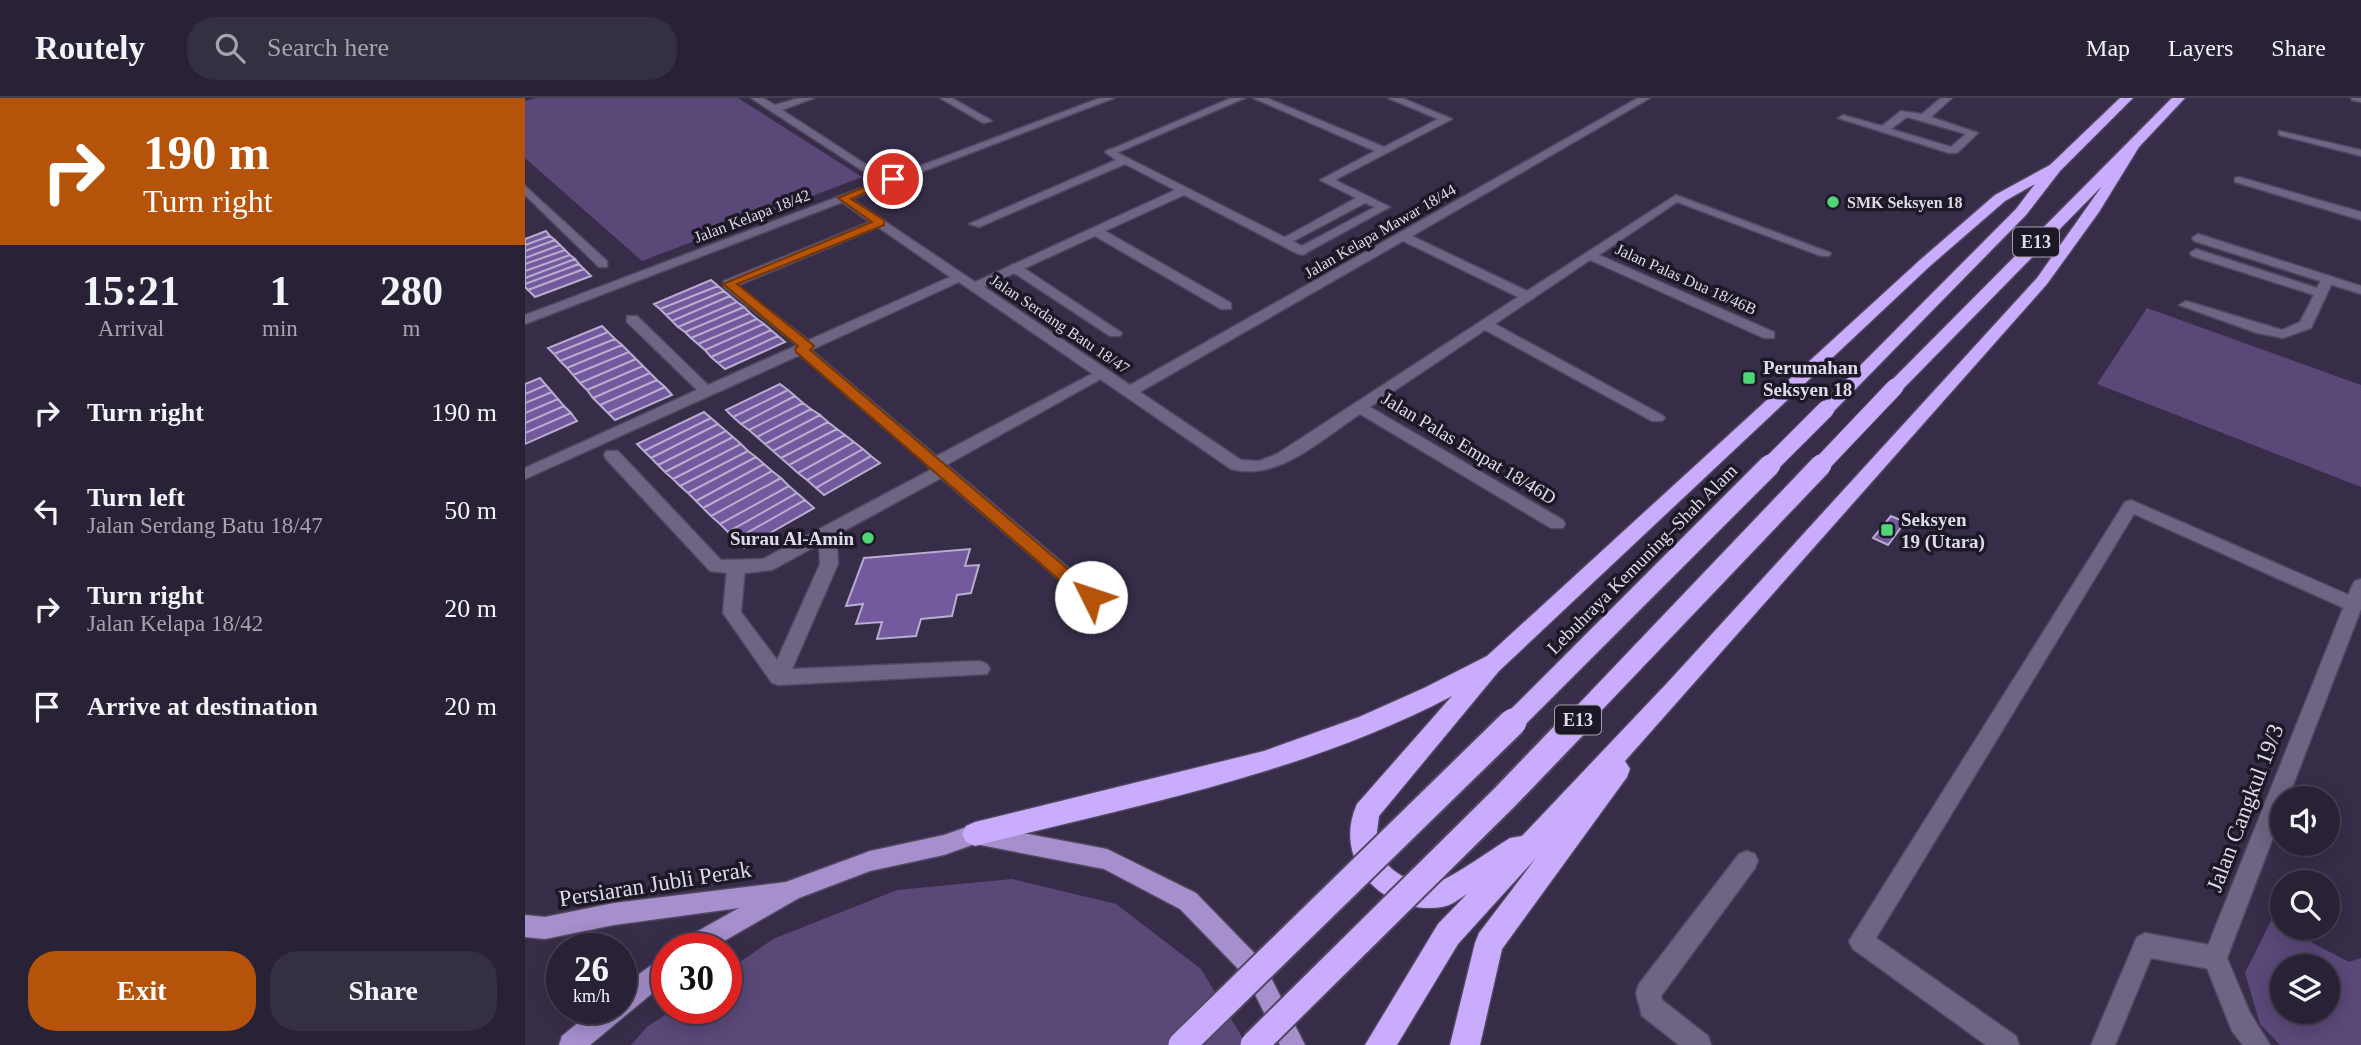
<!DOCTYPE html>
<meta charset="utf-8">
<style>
body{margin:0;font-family:"Times New Roman",serif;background:#352f42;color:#f1f3f6;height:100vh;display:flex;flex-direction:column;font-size:26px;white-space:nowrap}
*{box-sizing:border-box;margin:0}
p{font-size:23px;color:#a5a4ad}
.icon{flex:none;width:38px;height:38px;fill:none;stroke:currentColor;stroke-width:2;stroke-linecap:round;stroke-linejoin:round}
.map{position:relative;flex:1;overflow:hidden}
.side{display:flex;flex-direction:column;background:#292237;width:525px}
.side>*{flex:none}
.top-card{background:#b45309;color:#fff;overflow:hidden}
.controls{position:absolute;left:1745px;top:688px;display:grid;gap:14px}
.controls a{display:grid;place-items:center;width:70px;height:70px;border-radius:50%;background:#292237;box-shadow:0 4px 18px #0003,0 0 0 2px #453f52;font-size:35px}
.speed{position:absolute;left:21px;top:835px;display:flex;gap:14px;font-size:35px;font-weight:700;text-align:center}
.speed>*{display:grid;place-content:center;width:91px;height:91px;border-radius:50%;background:#292237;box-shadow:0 4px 18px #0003,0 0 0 2px #453f52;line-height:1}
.speed small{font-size:18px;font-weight:400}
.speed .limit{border:10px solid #d22;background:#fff;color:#111}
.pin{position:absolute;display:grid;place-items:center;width:60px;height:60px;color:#fff;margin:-30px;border:4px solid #fff;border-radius:50%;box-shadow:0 2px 7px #0007}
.me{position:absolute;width:77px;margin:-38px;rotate:311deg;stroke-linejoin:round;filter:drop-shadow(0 0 5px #0008)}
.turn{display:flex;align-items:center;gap:24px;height:147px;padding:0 28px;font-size:32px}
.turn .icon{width:91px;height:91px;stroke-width:2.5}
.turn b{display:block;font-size:49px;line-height:60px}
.eta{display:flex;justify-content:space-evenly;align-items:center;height:119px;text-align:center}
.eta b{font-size:42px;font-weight:700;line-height:49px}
.cta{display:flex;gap:14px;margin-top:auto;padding:14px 28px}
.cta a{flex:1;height:80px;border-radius:28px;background:#b45309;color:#fff;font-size:28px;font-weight:700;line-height:80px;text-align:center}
.cta a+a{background:#352f42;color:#f1f3f6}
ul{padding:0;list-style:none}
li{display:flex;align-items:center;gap:21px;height:98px;padding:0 28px}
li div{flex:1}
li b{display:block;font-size:26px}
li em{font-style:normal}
header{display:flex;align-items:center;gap:42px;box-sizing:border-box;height:98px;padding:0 35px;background:#292237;border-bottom:2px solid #453f52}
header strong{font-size:33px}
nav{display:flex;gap:38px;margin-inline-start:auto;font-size:24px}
.search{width:490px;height:63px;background:#352f42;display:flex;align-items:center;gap:18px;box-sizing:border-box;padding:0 24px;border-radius:28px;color:#a5a4ad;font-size:26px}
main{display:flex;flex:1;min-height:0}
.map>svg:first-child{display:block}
.green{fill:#5a4879;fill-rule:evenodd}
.building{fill:#735a9e;stroke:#b8adcf;stroke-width:2}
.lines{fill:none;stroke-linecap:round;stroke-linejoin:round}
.service-casing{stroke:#51485f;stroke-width:3}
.minor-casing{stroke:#51485f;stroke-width:3}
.tertiary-casing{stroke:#51485f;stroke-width:3}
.primary-casing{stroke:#51485f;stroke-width:3}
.motorway-casing{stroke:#51485f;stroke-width:3}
.service{fill:#6e6483;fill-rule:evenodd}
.minor{fill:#6e6483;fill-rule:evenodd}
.tertiary{fill:#6e6483;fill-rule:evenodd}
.primary{fill:#a58fcc;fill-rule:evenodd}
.motorway{fill:#c9acfd;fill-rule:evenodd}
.motorway-bridge-far2-casing{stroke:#51485f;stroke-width:19;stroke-linecap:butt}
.motorway-bridge-far1-casing{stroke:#51485f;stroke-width:24;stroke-linecap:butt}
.motorway-bridge-casing{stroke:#51485f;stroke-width:31;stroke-linecap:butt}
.motorway-bridge-far2{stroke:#c9acfd;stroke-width:17}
.motorway-bridge-far1{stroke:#c9acfd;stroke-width:21}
.motorway-bridge{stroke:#c9acfd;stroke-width:27}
.route{fill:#b45309;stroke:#753606;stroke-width:2}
.poi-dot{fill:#4dd676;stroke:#1d1825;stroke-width:2.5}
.labels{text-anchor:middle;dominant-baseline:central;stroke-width:7;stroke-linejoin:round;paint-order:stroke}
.far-poi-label{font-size:16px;font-weight:bold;fill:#dfdaeb;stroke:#1d1825;text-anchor:start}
.far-street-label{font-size:16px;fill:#dfdaeb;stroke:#1d1825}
.shield{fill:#1d1825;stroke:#a5a0b0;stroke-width:2}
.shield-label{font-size:18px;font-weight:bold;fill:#dfdaeb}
.poi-label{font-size:19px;font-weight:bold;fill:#dfdaeb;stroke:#1d1825;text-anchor:start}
.street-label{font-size:19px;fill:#dfdaeb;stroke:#1d1825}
.near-street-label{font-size:23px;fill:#dfdaeb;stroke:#1d1825}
</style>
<header>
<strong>Routely</strong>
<div class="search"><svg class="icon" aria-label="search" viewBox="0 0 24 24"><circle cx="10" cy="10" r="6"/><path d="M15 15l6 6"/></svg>Search here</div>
<nav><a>Map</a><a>Layers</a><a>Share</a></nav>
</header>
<main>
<section class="side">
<div class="top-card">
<div class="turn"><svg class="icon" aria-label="right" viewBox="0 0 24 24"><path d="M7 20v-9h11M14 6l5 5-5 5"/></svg><div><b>190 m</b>Turn right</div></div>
</div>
<div class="eta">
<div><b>15:21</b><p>Arrival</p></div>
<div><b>1</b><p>min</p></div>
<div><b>280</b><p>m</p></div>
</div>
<ul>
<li><svg class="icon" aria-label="right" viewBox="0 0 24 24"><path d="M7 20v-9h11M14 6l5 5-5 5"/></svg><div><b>Turn right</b></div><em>190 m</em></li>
<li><svg class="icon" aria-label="left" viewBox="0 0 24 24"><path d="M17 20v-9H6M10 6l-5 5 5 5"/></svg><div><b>Turn left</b><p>Jalan Serdang Batu 18/47</p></div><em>50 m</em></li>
<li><svg class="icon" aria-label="right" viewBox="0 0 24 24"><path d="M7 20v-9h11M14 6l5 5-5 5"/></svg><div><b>Turn right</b><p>Jalan Kelapa 18/42</p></div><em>20 m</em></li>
<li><svg class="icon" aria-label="arrive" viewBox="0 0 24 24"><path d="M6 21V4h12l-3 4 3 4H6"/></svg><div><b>Arrive at destination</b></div><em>20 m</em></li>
</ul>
<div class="cta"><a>Exit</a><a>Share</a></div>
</section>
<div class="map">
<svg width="1836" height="947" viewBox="0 0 1836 947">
<rect width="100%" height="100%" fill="#372d49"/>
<path class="green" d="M12,0H213L337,79L117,163L0,60V3Z
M1622,210L1836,287V389L1572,286Z
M487,781L591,806L676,871L722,947H106L122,929L150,910H201V874L248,841L372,792Z
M1746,823L1824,864L1836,860V947H1755L1735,926L1720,875ZM1802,868V914H1757V868Z"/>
<path class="building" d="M21,133L25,138L0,147V141Z
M25,138L30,142L0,153V147Z
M30,142L35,147L0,160V153Z
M35,147L40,152L0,166V160Z
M40,152L45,157L0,173V166Z
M45,157L50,161L0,180V173Z
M50,161L54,166L0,186V180Z
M54,166L59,171L3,192L0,189V186Z
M59,171L66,178L10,199L3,192Z
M186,182L193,188L135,211L129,206Z
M193,188L199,193L141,217L135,211Z
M199,193L205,198L147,223L141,217Z
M205,198L212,204L153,229L147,223Z
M212,204L219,209L160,234L153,229Z
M219,209L225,215L166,240L160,234Z
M225,215L232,221L173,246L166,240Z
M232,221L239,226L180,252L173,246Z
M239,226L246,232L186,259L180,252Z
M77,228L83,234L29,256L23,250Z
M246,232L253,238L193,265L186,259Z
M83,234L90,241L35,263L29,256Z
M253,238L260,244L200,271L193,265Z
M90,241L97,247L42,270L35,263Z
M97,247L104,254L48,277L42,270Z
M104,254L111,261L55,285L48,277Z
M111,261L118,268L62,292L55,285Z
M118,268L125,275L68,300L62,292Z
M125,275L132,282L75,307L68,300Z
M15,280L21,287L0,296V286Z
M132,282L140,289L83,315L75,307Z
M255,286L263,292L208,319L201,312Z
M21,287L27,294L0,305V296Z
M140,289L147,297L90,322L83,315Z
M263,292L270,298L216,326L208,319Z
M27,294L33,301L0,315V305Z
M270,298L278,305L224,332L216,326Z
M33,301L39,308L0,325V315Z
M278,305L286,311L232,339L224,332Z
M39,308L46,315L0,335V325Z
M286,311L295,317L240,346L232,339Z
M179,314L186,320L119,353L112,346Z
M46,315L52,323L0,346V335Z
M295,317L303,324L248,353L240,346Z
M186,320L193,326L126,360L119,353Z
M303,324L312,331L256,360L248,353Z
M193,326L201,333L133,367L126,360Z
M312,331L320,337L264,367L256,360Z
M201,333L208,339L140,374L133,367Z
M320,337L329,344L273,375L264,367Z
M208,339L216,346L148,381L140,374Z
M329,344L338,351L282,382L273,375Z
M216,346L223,353L155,388L148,381Z
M338,351L346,358L291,390L282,382Z
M223,353L231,359L163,395L155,388Z
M346,358L355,365L299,397L291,390Z
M231,359L239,366L171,403L163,395Z
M239,366L247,373L178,410L171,403Z
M247,373L256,380L186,418L178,410Z
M256,380L264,388L195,426L186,418Z
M264,388L272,395L203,434L195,426Z
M272,395L280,402L211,441L203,434Z
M280,402L289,410L219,450L211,441Z
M1366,418L1380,424L1363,447L1348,440Z
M445,451L440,468L454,467L446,495L432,497L427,518L396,521L391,538L352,541L357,524L331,526L338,506L321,508L339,460Z"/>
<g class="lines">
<defs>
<path id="service" d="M706,0H720L589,56L580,54Z
M728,0H742L859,49L913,21L863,0H877L927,21L810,82L865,109L777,157L771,153L773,150L850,109L840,105L763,146L753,143L831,100L795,82L850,53Z
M1416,0H1427L1406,19L1453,35L1432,55H1424L1313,20L1318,17L1357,28L1376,13L1397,16ZM1382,19L1441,36L1426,49L1366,31Z
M1671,151L1792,190L1798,178L1803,177L1809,181L1786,230L1758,240L1732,235L1654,207L1661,203L1757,232L1775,224L1789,197L1667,158L1665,155Z
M490,166L494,167L597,235L595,238H585L486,173V167Z
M204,182L287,245V251H277L199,189V183Z
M576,271L581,272L583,275L581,278L416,370H404L402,366L404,362Z
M1606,402L1833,501L1836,506L1833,511H1821L1609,416L1351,840L1491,938L1494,947H1461L1328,851L1324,843L1600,404Z
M303,440L312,446L313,466L267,571L455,563L462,566L465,571L462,576L254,587L247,585L198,515L202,470L205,465H217L220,470L216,514L252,562L295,466L294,446Z
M1222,753L1230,756L1233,763L1230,770L1136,898L1137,902L1183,938L1186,947H1154L1117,918L1111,895L1114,886L1214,756Z
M1620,835L1690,848L1698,852L1702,860L1698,868L1690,872L1626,860L1590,947H1566L1612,839Z"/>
<path id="minor" d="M226,0H238L250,7L274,0H289L257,12L348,71L338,73Z
M415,0H427L467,23L458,25Z
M1113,0H1125L887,138L1002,193L1151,97L1306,155L1304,158H1296L1152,104L1074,157L1249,234V240H1239L1065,162L970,226L1137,317L1140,320L1137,323H1127L960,232L845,309L1038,422L1040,426L1038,430H1026L835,316C798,340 754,384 706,371L434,184L286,252L572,494L575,499L572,504H560L416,380L247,472L211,476L185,473L81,361L79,357L81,353H93L196,462L238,461L407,371L275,257L0,381V370L172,292L102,224V218H112L183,287L425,179L353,129L209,189H199V183L345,124L314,102V98H322L450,184L650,92L600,66L454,129L444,126L591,62L580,54L585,51L781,150V156H773L659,97L580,133L706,205V211H696L570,138L459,189L605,287ZM878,143L993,199L752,356L734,363L716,362L615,294Z
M1826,0H1836V4L1827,2Z
M1754,33L1836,52V58L1754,37Z
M1714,79L1836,114V122L1710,84V80Z
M0,88L82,163V169H74L0,97Z
M1673,136L1836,188V196L1669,143L1667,140Z
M1836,481V511L1763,700H1757V716L1702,860L1725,915L1745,947H1718L1707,933L1678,860L1827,488L1830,483Z"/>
<path id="tertiary" d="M575,0H589L0,226V217Z"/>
<path id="primary" d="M450,726L582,751L671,795L738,864L780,947H755L722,880L655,811L579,771L450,746L419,757L345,773L274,800L187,850H153L157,842L214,810L89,827L20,841L0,839V817L20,819L89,805L261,784L345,753L419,737Z
M142,856V883L65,947H34L37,938L71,910H96V889Z"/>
<path id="motorway" d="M1595,0H1608L1535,73L1501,117L1307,315H1295L1292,311L1491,111L1510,86L1480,103L1405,168L974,573L854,718C853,727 850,742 853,750C861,775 890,789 915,783C928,779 970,749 985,740L997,738L1144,583L1512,180L1577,88L1376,293H1364L1361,289L1364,285L1647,0H1660L1614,49L1574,114L1522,186L1100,663L1105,671L1102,679L977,851L955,947H925L950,845L954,835L1011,760L933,846L872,947H840L913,826L942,796C934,801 926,808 917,809C859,818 806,763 832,706L927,598C779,676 611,707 450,748L441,744L437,736L441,728L450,724L739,653L834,619L899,590L962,558L1395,162L1470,97L1525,67Z"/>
</defs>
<use href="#service" class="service-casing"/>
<use href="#minor" class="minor-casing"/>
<use href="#tertiary" class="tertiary-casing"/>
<use href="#primary" class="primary-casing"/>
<use href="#motorway" class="motorway-casing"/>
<use href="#service" class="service"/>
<use href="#minor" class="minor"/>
<use href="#tertiary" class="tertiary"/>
<use href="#primary" class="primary"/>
<use href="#motorway" class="motorway"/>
<defs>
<path id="motorway-bridge-far2" d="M1243,369L1301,311
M1294,369L1370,289"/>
<path id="motorway-bridge-far1" d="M987,625L1245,367
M1050,625L1296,367"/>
<path id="motorway-bridge" d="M657,947L988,624
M729,947L980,699L1052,624"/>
</defs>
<use href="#motorway-bridge-far2" class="motorway-bridge-far2-casing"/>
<use href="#motorway-bridge-far1" class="motorway-bridge-far1-casing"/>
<use href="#motorway-bridge" class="motorway-bridge-casing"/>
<use href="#motorway-bridge-far2" class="motorway-bridge-far2"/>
<use href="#motorway-bridge-far1" class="motorway-bridge-far1"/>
<use href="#motorway-bridge" class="motorway-bridge"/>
</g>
<path class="route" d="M364,79L373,81L326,101L359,122V127L212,186L287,246L289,248L285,252L571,495L574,499L571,504H560L271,254L270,251L273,248L198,186L347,124L313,100Z"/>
<g class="poi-dot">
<circle cx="1308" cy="104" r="7"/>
<rect x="1217" y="273" width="14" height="14" rx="3.5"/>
<rect x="1355" y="425" width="14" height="14" rx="3.5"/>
<circle cx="343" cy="440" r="7"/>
</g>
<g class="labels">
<g class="far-poi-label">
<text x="1322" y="104">SMK Seksyen 18</text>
</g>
<g class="far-street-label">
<text transform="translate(227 118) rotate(-21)">Jalan Kelapa 18/42</text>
<text transform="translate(855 133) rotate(-30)">Jalan Kelapa Mawar 18/44</text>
<text transform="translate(1161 181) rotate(24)">Jalan Palas Dua 18/46B</text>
<text transform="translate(535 226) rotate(34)">Jalan Serdang Batu 18/47</text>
</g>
<g class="shield">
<rect x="1488" y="129.5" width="46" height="29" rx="5"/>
<rect x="1030" y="607.5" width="46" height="29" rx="5"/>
</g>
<g class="shield-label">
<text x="1511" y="144">E13</text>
<text x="1053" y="622">E13</text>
</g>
<g class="poi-label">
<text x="1238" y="269">Perumahan<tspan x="1238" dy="22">Seksyen 18</tspan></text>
<text x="1376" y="421">Seksyen<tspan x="1376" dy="22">19 (Utara)</tspan></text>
<text x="329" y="440" text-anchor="end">Surau Al-Amin</text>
</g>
<g class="street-label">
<text transform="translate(944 350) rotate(31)">Jalan Palas Empat 18/46D</text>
<text transform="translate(1117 461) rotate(-45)">Lebuhraya Kemuning–Shah Alam</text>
</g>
<g class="near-street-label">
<text transform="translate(1720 710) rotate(-69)">Jalan Cangkul 19/3</text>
<text transform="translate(130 786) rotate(-9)">Persiaran Jubli Perak</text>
</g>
</g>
</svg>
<div class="controls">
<a><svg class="icon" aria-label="sound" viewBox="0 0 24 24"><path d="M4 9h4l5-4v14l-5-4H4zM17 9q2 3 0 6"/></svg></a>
<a><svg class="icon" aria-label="search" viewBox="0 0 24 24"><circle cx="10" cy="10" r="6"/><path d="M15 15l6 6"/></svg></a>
<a><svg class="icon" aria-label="layers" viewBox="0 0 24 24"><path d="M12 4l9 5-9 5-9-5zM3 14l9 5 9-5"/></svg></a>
</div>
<div class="speed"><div>26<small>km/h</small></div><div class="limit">30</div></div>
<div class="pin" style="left:368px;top:81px;background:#d93025"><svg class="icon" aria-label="arrive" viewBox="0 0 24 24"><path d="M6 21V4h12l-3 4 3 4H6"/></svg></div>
<svg class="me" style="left:566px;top:499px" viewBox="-20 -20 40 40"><circle r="19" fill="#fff"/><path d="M0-13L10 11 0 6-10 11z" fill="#b45309"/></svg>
</div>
</main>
